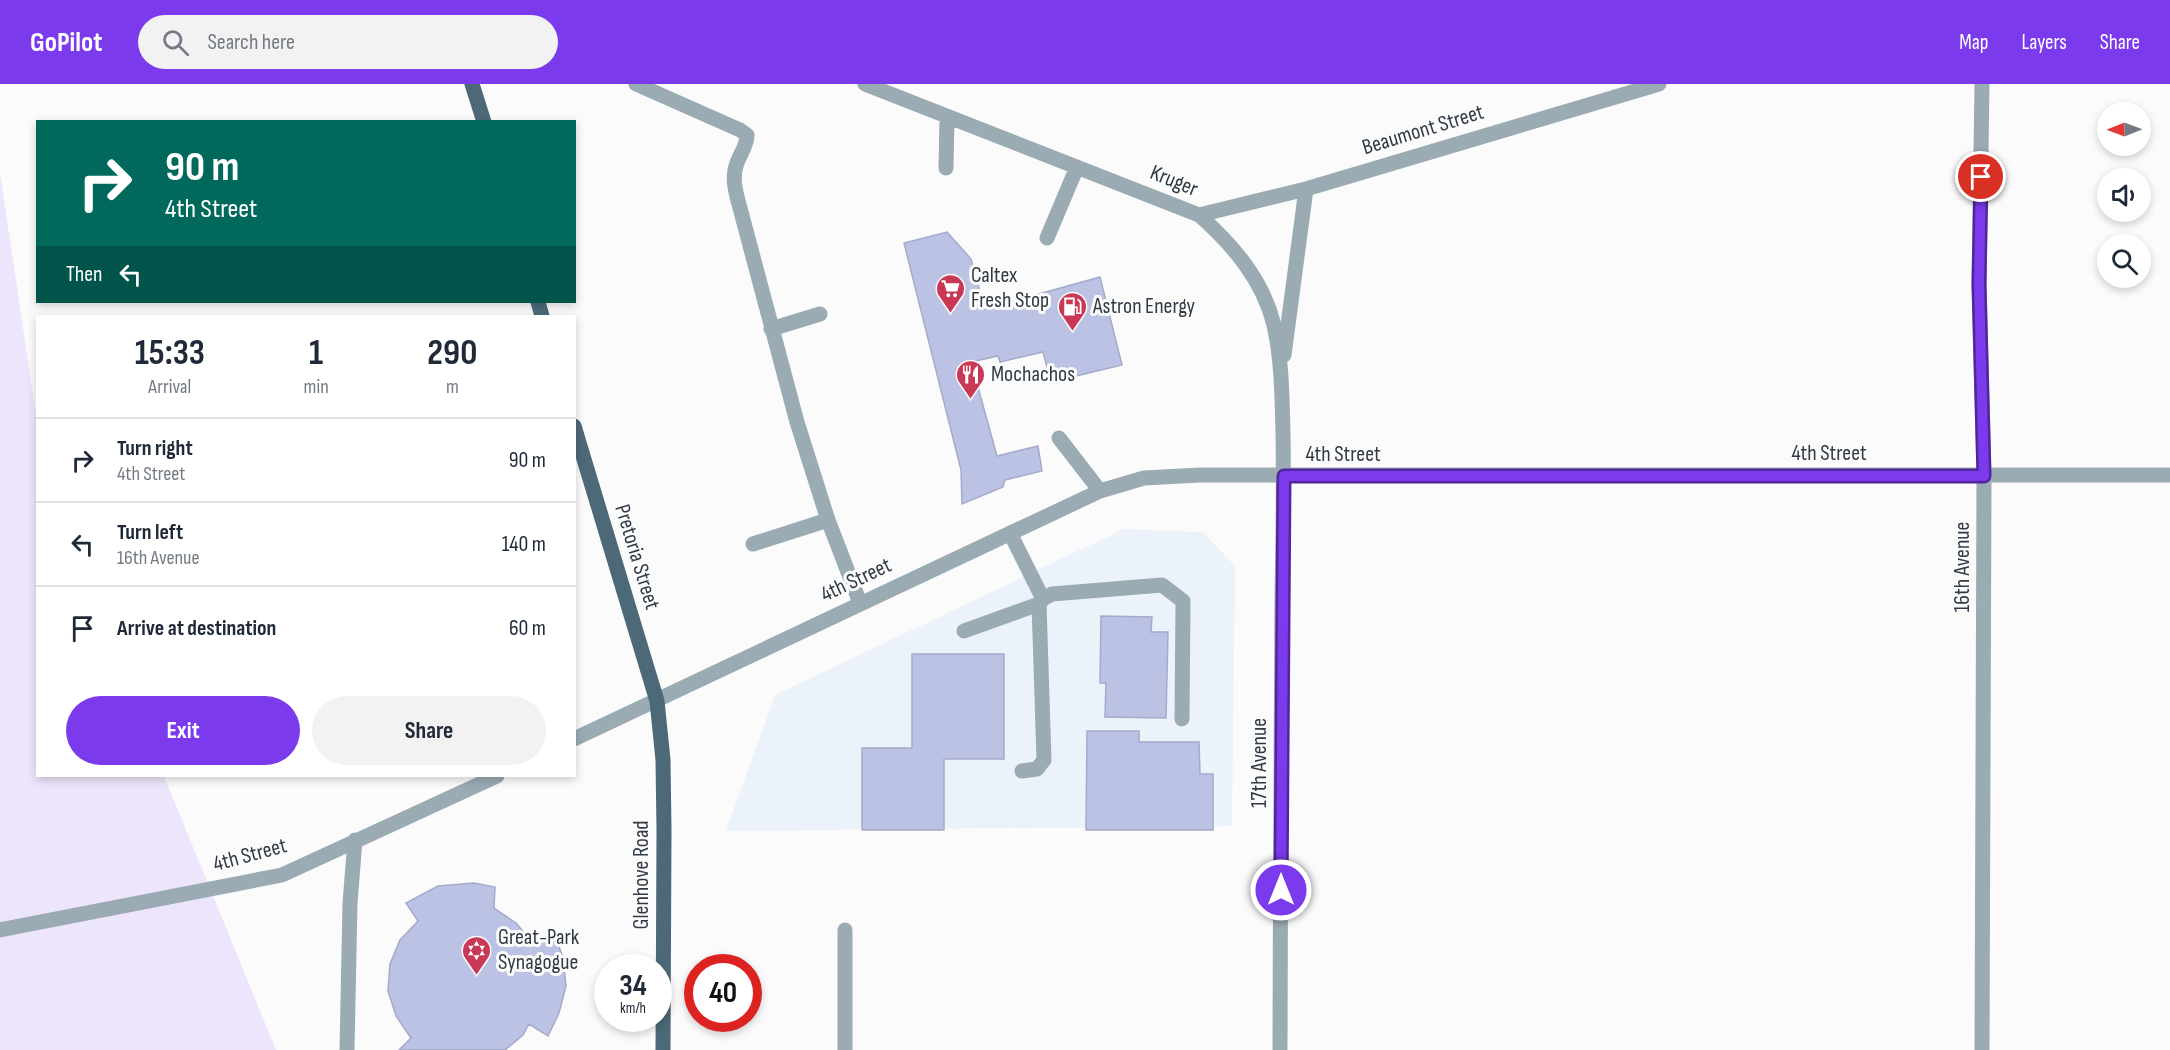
<!DOCTYPE html>
<style>
body{margin:0;font-family:"Sofia Sans Condensed",sans-serif;background:#f2f2f3;color:#1f2937;height:100vh;display:flex;flex-direction:column;font-size:22px;white-space:nowrap}
*{box-sizing:border-box;margin:0}
p{font-size:20px;color:#747a83}
.icon{flex:none;width:33px;height:33px;fill:none;stroke:currentColor;stroke-width:2;stroke-linecap:round;stroke-linejoin:round}
.map{position:relative;flex:1;overflow:hidden}
.sheet{position:absolute;left:36px;top:231px;width:540px;height:462px;display:flex;flex-direction:column;background:#fff;border-radius:0px;box-shadow:0 3px 9px #0003}
.sheet>*{flex:none}
.hud{position:absolute;left:36px;top:36px;width:540px;height:183px;border-radius:0px;box-shadow:0 3px 9px #0003;background:#00695c;color:#fff;overflow:hidden}
.needle{width:39px;rotate:269deg}
.buttons{position:absolute;left:2097px;top:18px;display:grid;gap:12px}
.buttons a{display:grid;place-items:center;width:54px;height:54px;border-radius:50%;background:#fff;box-shadow:0 3px 9px #0003;font-size:30px}
.speed{position:absolute;left:594px;top:870px;display:flex;gap:12px;font-size:30px;font-weight:700;text-align:center}
.speed>*{display:grid;place-content:center;width:78px;height:78px;border-radius:50%;background:#fff;box-shadow:0 3px 9px #0003;line-height:1}
.speed small{font-size:15px;font-weight:400}
.speed .limit{border:9px solid #d22;background:#fff;color:#111}
.pin{position:absolute;display:grid;place-items:center;width:51px;height:51px;color:#fff;margin:-26px;border:3px solid #fff;border-radius:50%;box-shadow:0 2px 6px #0007}
.me{position:absolute;width:66px;margin:-33px;rotate:0deg;stroke-linejoin:round;filter:drop-shadow(0 0 4px #0008)}
.turn{display:flex;align-items:center;gap:21px;height:126px;padding:0 30px;font-size:27px}
.turn .icon{width:78px;height:78px;stroke-width:2.5}
.turn b{display:block;font-size:42px;line-height:51px}
.then{display:flex;align-items:center;height:57px;padding:0 30px;background:#0003;gap:12px;font-size:22px}
.eta{display:flex;justify-content:space-evenly;align-items:center;height:102px;text-align:center}
.eta b{font-size:36px;font-weight:700;line-height:42px}
.cta{display:flex;gap:12px;margin-top:auto;padding:12px 30px}
.cta a{flex:1;height:69px;border-radius:36px;background:#7c3aed;color:#fff;font-size:24px;font-weight:700;line-height:69px;text-align:center}
.cta a+a{background:#f2f2f3;color:#1f2937}
ul{padding:0;list-style:none}
li{display:flex;align-items:center;gap:18px;height:84px;padding:0 30px;border-top:2px solid #e0e1e3}
li div{flex:1}
li b{display:block;font-size:22px}
li em{font-style:normal}
header{display:flex;align-items:center;gap:36px;box-sizing:border-box;height:84px;padding:0 30px;background:#7c3aed;color:#fff}
header strong{font-size:28px}
nav{display:flex;gap:33px;margin-inline-start:auto;font-size:21px}
.search{width:420px;height:54px;background:#f2f2f3;display:flex;align-items:center;gap:15px;box-sizing:border-box;padding:0 21px;border-radius:33px;color:#747a83;font-size:22px}
.map>svg:first-child{display:block}
.built{fill:#ecf2f9}
.green{fill:#ede5fc}
.building{fill:#bcc2e3;stroke:#a4aaca;stroke-width:1.5}
.lines{fill:none;stroke-linecap:round;stroke-linejoin:round}
.minor{stroke:#9babb3;stroke-width:15}
.major{stroke:#4d6977;stroke-width:15}
.route-casing{stroke:#51269a;stroke-width:15}
.route{stroke:#7c3aed;stroke-width:10}
.labels{text-anchor:middle;dominant-baseline:central;stroke-width:6;stroke-linejoin:round;paint-order:stroke}
.street-label{font-size:22px;fill:#313b46;stroke:#fbfbfb}
.poi-label{font-size:22px;fill:#313b46;stroke:#fbfbfb;text-anchor:start}
</style>
<header>
<strong>GoPilot</strong>
<div class="search"><svg class="icon" aria-label="search" viewBox="0 0 24 24"><circle cx="10" cy="10" r="6"/><path d="M15 15l6 6"/></svg>Search here</div>
<nav><a>Map</a><a>Layers</a><a>Share</a></nav>
</header>
<div class="map">
<svg width="2170" height="966" viewBox="0 0 2170 966">
<rect width="100%" height="100%" fill="#fbfbfb"/>
<path class="built" d="M1124,445L1203,448L1235,482L1232,742L726,747L775,611Z"/>
<path class="green" d="M0,89L38,345V692H164L276,966H0Z"/>
<path class="building" d="M947,148L971,175L985,225L1100,193L1122,281L1051,298L1043,268L1000,278L998,272L971,278L997,372L1038,362L1042,387L1005,396L1003,403L962,420L961,386L904,159Z
M1101,532L1152,533L1151,548H1168L1166,634L1105,633L1106,599H1100Z
M912,570H1004V675H944V746H862V664H912Z
M1087,647H1139V658H1199L1200,690H1213V746H1086Z
M474,799L495,803L494,824L516,839L534,860L554,850L563,873L566,902L559,929L548,952L529,940L523,951L505,966H399L411,954L396,932L388,907L390,880L400,856L418,837L406,819L438,802Z"/>
<g class="lines">
<path class="minor" d="M636,0L740,46L747,51C747,62 740,70 737,79C731,94 736,109 740,124L797,338L828,436L860,519
M865,0L1199,131C1233,161 1263,196 1274,241C1282,277 1282,313 1283,349C1284,404 1283,458 1282,513C1280,664 1281,815 1280,966
M946,84L947,33
M1199,131L1306,105L1659,0
M1047,154L1077,83
M771,245L820,230
M1284,271L1306,105
M1059,354L1100,407
M1010,449L1043,515
M753,460L828,436
M964,547L1039,520
M574,655L1100,407L1144,394L1200,391H2170
M1022,687L1037,685L1044,676L1039,520L1043,515L1052,510L1162,501L1183,517L1182,635
M0,846L282,791L497,692
M845,846V966
M347,966L350,819L355,756
M1982,966L1984,391L1979,200L1982,0"/>
<path class="major" d="M472,0L484,38
M538,218L542,232
M574,342L657,617L663,676L664,746L663,966"/>
</g>
<g class="lines">
<defs>
<path id="route" d="M1281,806L1284,392H1984L1979,200L1981,93"/>
</defs>
<use href="#route" class="route-casing"/>
<use href="#route" class="route"/>
</g>
<defs>
<symbol id="supermarket-pin" viewBox="-11 -11 22 30"><path d="M0 17L-7.5 6A9.5 9.5 0 1 1 7.5 6Z" fill="#c93955" stroke="#fbfbfb"/><path d="M-6-5.5h2.5l.6 2H6L4.5 2H-2.5L-4.4-4H-6ZM-1.5 3.2a1.3 1.3 0 1 0 .1 0ZM3 3.2a1.3 1.3 0 1 0 .1 0Z" fill="#fff"/></symbol>
<symbol id="fuel-pin" viewBox="-11 -11 22 30"><path d="M0 17L-7.5 6A9.5 9.5 0 1 1 7.5 6Z" fill="#c93955" stroke="#fbfbfb"/><path d="M-5.5-6h7V0h2V4h1.3V-2.5L3-4.5l.8-.8L6-3V5H2.5V1h-1V6h-7ZM-4.2-4.7v3.2H.2V-4.7Z" fill="#fff"/></symbol>
<symbol id="restaurant-pin" viewBox="-11 -11 22 30"><path d="M0 17L-7.5 6A9.5 9.5 0 1 1 7.5 6Z" fill="#c93955" stroke="#fbfbfb"/><path d="M-5-6h1v4h1v-4h1v4h1v-4h1v5L-1.5 .5V6h-2V.5L-5-1ZM5-6V6H3V1.5H1.5Q1.5-4 5-6Z" fill="#fff"/></symbol>
<symbol id="synagogue-pin" viewBox="-11 -11 22 30"><path d="M0 17L-7.5 6A9.5 9.5 0 1 1 7.5 6Z" fill="#c93955" stroke="#fbfbfb"/><path d="M0-6.5L5.6 3.2H-5.6ZM0 6.5L5.6-3.2H-5.6Z" fill="#fff"/></symbol>
</defs>
<g fill-rule="evenodd">
<use href="#supermarket-pin" x="934" y="188" width="33" height="45"/>
<use href="#fuel-pin" x="1056" y="206" width="33" height="45"/>
<use href="#restaurant-pin" x="954" y="274" width="33" height="45"/>
<use href="#synagogue-pin" x="460" y="850" width="33" height="45"/>
</g>
<g class="labels">
<g class="street-label">
<text transform="translate(1423 46) rotate(-17)">Beaumont Street</text>
<text transform="translate(1174 97) rotate(22)">Kruger</text>
<text x="1829" y="369">4th Street</text>
<text x="1343" y="370">4th Street</text>
<text transform="translate(637 473) rotate(73)">Pretoria Street</text>
<text transform="translate(1962 483) rotate(-90)">16th Avenue</text>
<text transform="translate(856 496) rotate(-25)">4th Street</text>
<text transform="translate(1259 679) rotate(-90)">17th Avenue</text>
<text transform="translate(250 771) rotate(-15)">4th Street</text>
<text transform="translate(641 791) rotate(-90)">Glenhove Road</text>
</g>
<g class="poi-label">
<text x="971" y="191">Caltex<tspan x="971" dy="25">Fresh Stop</tspan></text>
<text x="1093" y="222">Astron Energy</text>
<text x="991" y="290">Mochachos</text>
<text x="498" y="853">Great-Park<tspan x="498" dy="25">Synagogue</tspan></text>
</g>
</g>
</svg>
<div class="buttons">
<a><svg class="needle" viewBox="-14 -14 28 28"><path d="M0-13l5 13h-10z" fill="#e53935"/><path d="M0 13l5-13h-10z" fill="#747a83"/></svg></a>
<a><svg class="icon" aria-label="sound" viewBox="0 0 24 24"><path d="M4 9h4l5-4v14l-5-4H4zM17 9q2 3 0 6"/></svg></a>
<a><svg class="icon" aria-label="search" viewBox="0 0 24 24"><circle cx="10" cy="10" r="6"/><path d="M15 15l6 6"/></svg></a>
</div>
<div class="speed"><div>34<small>km/h</small></div><div class="limit">40</div></div>
<div class="pin" style="left:1981px;top:93px;background:#d93025"><svg class="icon" aria-label="arrive" viewBox="0 0 24 24"><path d="M6 21V4h12l-3 4 3 4H6"/></svg></div>
<svg class="me" style="left:1281px;top:806px" viewBox="-20 -20 40 40"><circle r="17" fill="#7c3aed" stroke="#fff" stroke-width="3"/><path d="M0-11L8 9 0 5-8 9z" fill="#fff"/></svg>
<div class="hud">
<div class="turn"><svg class="icon" aria-label="right" viewBox="0 0 24 24"><path d="M7 20v-9h11M14 6l5 5-5 5"/></svg><div><b>90 m</b>4th Street</div></div>
<div class="then">Then<svg class="icon" aria-label="left" viewBox="0 0 24 24"><path d="M17 20v-9H6M10 6l-5 5 5 5"/></svg></div>
</div>
<section class="sheet">
<div class="eta">
<div><b>15:33</b><p>Arrival</p></div>
<div><b>1</b><p>min</p></div>
<div><b>290</b><p>m</p></div>
</div>
<ul>
<li><svg class="icon" aria-label="right" viewBox="0 0 24 24"><path d="M7 20v-9h11M14 6l5 5-5 5"/></svg><div><b>Turn right</b><p>4th Street</p></div><em>90 m</em></li>
<li><svg class="icon" aria-label="left" viewBox="0 0 24 24"><path d="M17 20v-9H6M10 6l-5 5 5 5"/></svg><div><b>Turn left</b><p>16th Avenue</p></div><em>140 m</em></li>
<li><svg class="icon" aria-label="arrive" viewBox="0 0 24 24"><path d="M6 21V4h12l-3 4 3 4H6"/></svg><div><b>Arrive at destination</b></div><em>60 m</em></li>
</ul>
<div class="cta"><a>Exit</a><a>Share</a></div>
</section>
</div>
